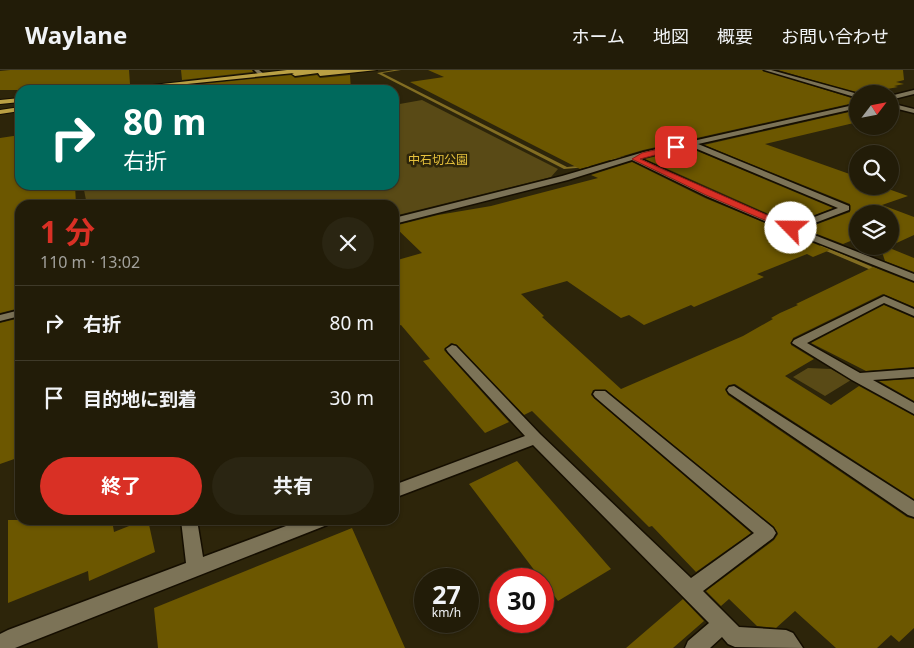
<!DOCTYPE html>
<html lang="ja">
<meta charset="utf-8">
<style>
body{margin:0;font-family:"Noto Sans","Noto Sans JP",sans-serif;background:#2a2512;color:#f1f3f6;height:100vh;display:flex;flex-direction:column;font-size:19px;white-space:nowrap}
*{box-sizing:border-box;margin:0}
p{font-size:16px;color:#a2a19c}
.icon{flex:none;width:28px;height:28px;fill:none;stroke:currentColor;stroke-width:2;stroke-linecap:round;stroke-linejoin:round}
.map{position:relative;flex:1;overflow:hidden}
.details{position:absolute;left:15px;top:130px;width:384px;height:325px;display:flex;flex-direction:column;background:#221c08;border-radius:15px;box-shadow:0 1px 4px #0004,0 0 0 1px #3f3a29}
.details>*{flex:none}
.guide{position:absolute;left:15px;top:15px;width:384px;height:105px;border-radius:15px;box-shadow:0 1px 4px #0004,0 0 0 1px #3f3a29;background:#00695c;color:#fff;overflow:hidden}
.needle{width:32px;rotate:58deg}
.controls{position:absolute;left:849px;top:15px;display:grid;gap:10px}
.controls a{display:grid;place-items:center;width:50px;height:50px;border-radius:50%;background:#221c08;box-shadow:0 1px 4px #0004,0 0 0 1px #3f3a29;font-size:25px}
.speed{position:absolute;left:414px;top:498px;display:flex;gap:10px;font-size:25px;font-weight:700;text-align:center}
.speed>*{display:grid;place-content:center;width:65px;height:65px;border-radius:50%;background:#221c08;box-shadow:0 1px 4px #0004,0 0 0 1px #3f3a29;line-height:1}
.speed small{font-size:12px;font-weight:400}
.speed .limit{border:8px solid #d22;background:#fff;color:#111}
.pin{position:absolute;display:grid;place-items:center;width:42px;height:42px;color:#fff;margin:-21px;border-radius:10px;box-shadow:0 2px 8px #0006}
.me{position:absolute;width:55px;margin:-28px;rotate:293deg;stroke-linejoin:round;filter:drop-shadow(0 0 4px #0008)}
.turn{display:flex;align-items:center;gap:18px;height:105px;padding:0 25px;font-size:22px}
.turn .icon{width:65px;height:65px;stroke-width:2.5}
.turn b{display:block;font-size:35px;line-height:42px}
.round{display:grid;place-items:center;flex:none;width:52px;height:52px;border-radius:26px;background:#2a2512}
.head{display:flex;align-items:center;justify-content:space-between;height:85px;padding:0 25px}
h1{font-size:30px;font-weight:700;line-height:38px;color:#d93025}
.action{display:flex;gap:10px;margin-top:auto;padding:10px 25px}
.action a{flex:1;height:58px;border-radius:30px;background:#d93025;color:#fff;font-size:20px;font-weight:700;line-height:58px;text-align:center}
.action a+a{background:#2a2512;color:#f1f3f6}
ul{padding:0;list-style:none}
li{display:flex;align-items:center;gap:15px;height:75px;padding:0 25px;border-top:1px solid #3f3a29}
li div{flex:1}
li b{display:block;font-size:19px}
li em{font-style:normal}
header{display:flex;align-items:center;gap:30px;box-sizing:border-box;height:70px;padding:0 25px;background:#221c08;border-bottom:1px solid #3f3a29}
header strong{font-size:24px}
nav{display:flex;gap:28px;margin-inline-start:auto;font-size:18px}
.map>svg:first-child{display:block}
.green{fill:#594a16}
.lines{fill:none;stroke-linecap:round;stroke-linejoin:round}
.stream{fill:#826d22;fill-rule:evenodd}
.building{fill:#6c5700}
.minor-casing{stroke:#150e00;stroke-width:3}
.trunk-casing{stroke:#150e00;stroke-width:2}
.minor{fill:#7c7357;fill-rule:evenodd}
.trunk{fill:#baa044;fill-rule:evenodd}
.route{fill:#d93025;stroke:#8d1f18}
.labels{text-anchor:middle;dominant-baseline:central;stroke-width:5;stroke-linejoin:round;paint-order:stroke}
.far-park-label{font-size:12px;fill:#e6c13c;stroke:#2d250a}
</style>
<header>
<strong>Waylane</strong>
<nav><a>ホーム</a><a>地図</a><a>概要</a><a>お問い合わせ</a></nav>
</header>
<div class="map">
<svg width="914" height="578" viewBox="0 0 914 578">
<rect width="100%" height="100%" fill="#2d250a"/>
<path class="green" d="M422,30L558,99L551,107L394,146V135H87L83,115H394V35Z
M808,298L831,299L851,310L825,326L793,307Z"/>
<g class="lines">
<path class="stream" d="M394,0H401L382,3L567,97L588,95L590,96L588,97L564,99L377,3Z
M626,86H628V88L611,90L609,89Z
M788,160L808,169L809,170L808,171H804L786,163L785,162Z
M821,175L882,201L883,202L880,204L878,203L819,178L818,177Z"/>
</g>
<path class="building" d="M10,0H129L130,14L75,20H0V1Z
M181,0H252L253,2L182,10Z
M428,0H762L858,30V32L643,80L580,99L410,12L444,7Z
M778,0H903L904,10L896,12L904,14L894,16L898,17L860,24Z
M291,5L295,8L317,5L320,8L350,5L351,20H182V16Z
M858,40V52L765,74L858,107V116H880L908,126L882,135L914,147V165L890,176V144H858V168L843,174L804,159L850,142V134L704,75Z
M20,65V115H75L76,135H20V238L0,243V68Z
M690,78L833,138L791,154L645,89Z
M632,92L705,128L830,180L813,187L807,184L757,204L764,207L694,237L691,235L644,255L629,245L621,248L567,211L521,224L544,246L542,247L621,319L743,266L773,249L771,248L780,243L798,235L796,234L873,197L914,213V237L883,224L793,268L791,275L814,289L785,306L831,335L859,316L914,346V429L735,314L729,315L725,319L728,325L907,447L914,449V558L899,572L891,565L877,578H836L795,541L776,558L757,556L729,529L721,536L706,521L774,470L778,464L774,457L606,320H593L591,325L594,328L751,463L696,502L652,456L649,457L532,341L524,345L457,275L451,273L444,280L509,352L485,363L423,291L430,289L401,255L394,257V191L422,183L394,156L438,145L491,136L598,108L591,105Z
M880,176H889L887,177L914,188V202L885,191Z
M884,235L914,248V297L866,301L811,273Z
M20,248V387L0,394V253Z
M914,309V331L879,311Z
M517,391L611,499L558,531L542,509H541L469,414Z
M8,450H112L114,462L144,450H148L155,482L89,511L88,501L8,533Z
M352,458L405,578H158L154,538Z
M683,529L704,551L673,578H626Z"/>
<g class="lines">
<defs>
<path id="minor" d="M254,0H259L264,4L259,5Z
M764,0H771L858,24V28Z
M914,20V24L890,30V26Z
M890,33L914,39V43L890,37Z
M858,34V38L698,74L849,136V140L799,159L914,204V211L788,161L706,126L632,90L568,110L394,154V148L562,106L644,82ZM690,76L838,138L791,156L712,122L639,88Z
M884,226L914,239V246L884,233L807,273L860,303L914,299V307L873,310L914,333V344L852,310L792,273L794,270Z
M20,240V246L0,251V245Z
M452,275L456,276L540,364L691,508L754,463L595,327L593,324L595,321H605L773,458L776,463L773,468L703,521L739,557L786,560L793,563L803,578L735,577L728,574L722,567L710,578H685L688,571L709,553L533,375L394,428V415L525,366L448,282L446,279Z
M734,316L914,431V447L908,445L729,323L727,320L729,317Z
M181,450H197L203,487L302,450H329L327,455L15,578H0V564L8,560L186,493Z"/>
<path id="trunk" d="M287,0H377L320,6L318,3L295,6L292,4L294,3L128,20H108Z
M20,28V32L0,34V30Z
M20,37V41L0,44V40Z"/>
</defs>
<use href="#minor" class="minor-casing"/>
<use href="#trunk" class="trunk-casing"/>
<use href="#minor" class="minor"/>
<use href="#trunk" class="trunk"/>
</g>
<path class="route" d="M676,75L678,76V79L640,89L794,157V160H788L706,125L632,89L642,83Z"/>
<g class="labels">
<g class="far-park-label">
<text x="438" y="89">中石切公園</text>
</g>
</g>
</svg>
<div class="controls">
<a><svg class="needle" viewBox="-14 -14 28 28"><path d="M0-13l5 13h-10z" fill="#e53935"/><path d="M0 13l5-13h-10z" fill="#a2a19c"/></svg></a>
<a><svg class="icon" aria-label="search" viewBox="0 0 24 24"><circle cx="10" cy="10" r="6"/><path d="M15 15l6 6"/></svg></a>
<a><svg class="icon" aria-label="layers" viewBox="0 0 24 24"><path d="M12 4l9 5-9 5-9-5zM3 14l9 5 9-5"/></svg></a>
</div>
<div class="speed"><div>27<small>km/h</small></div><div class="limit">30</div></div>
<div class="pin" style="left:676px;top:77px;background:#d93025"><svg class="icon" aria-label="arrive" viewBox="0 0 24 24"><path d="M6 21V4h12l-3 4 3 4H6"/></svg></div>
<svg class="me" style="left:791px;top:158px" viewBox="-20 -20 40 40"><circle r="19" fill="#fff"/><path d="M0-13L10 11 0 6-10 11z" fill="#d93025"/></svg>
<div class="guide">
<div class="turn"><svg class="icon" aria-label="right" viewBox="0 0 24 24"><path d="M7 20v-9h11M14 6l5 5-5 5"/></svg><div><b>80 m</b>右折</div></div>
</div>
<section class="details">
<div class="head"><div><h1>1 分</h1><p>110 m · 13:02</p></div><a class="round"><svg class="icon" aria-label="close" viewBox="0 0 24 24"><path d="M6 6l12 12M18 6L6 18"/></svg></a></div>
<ul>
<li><svg class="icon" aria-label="right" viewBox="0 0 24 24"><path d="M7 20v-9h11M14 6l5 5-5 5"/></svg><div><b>右折</b></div><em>80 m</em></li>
<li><svg class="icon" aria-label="arrive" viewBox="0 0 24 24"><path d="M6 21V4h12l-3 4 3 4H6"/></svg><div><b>目的地に到着</b></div><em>30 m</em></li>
</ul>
<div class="action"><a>終了</a><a>共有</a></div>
</section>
</div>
